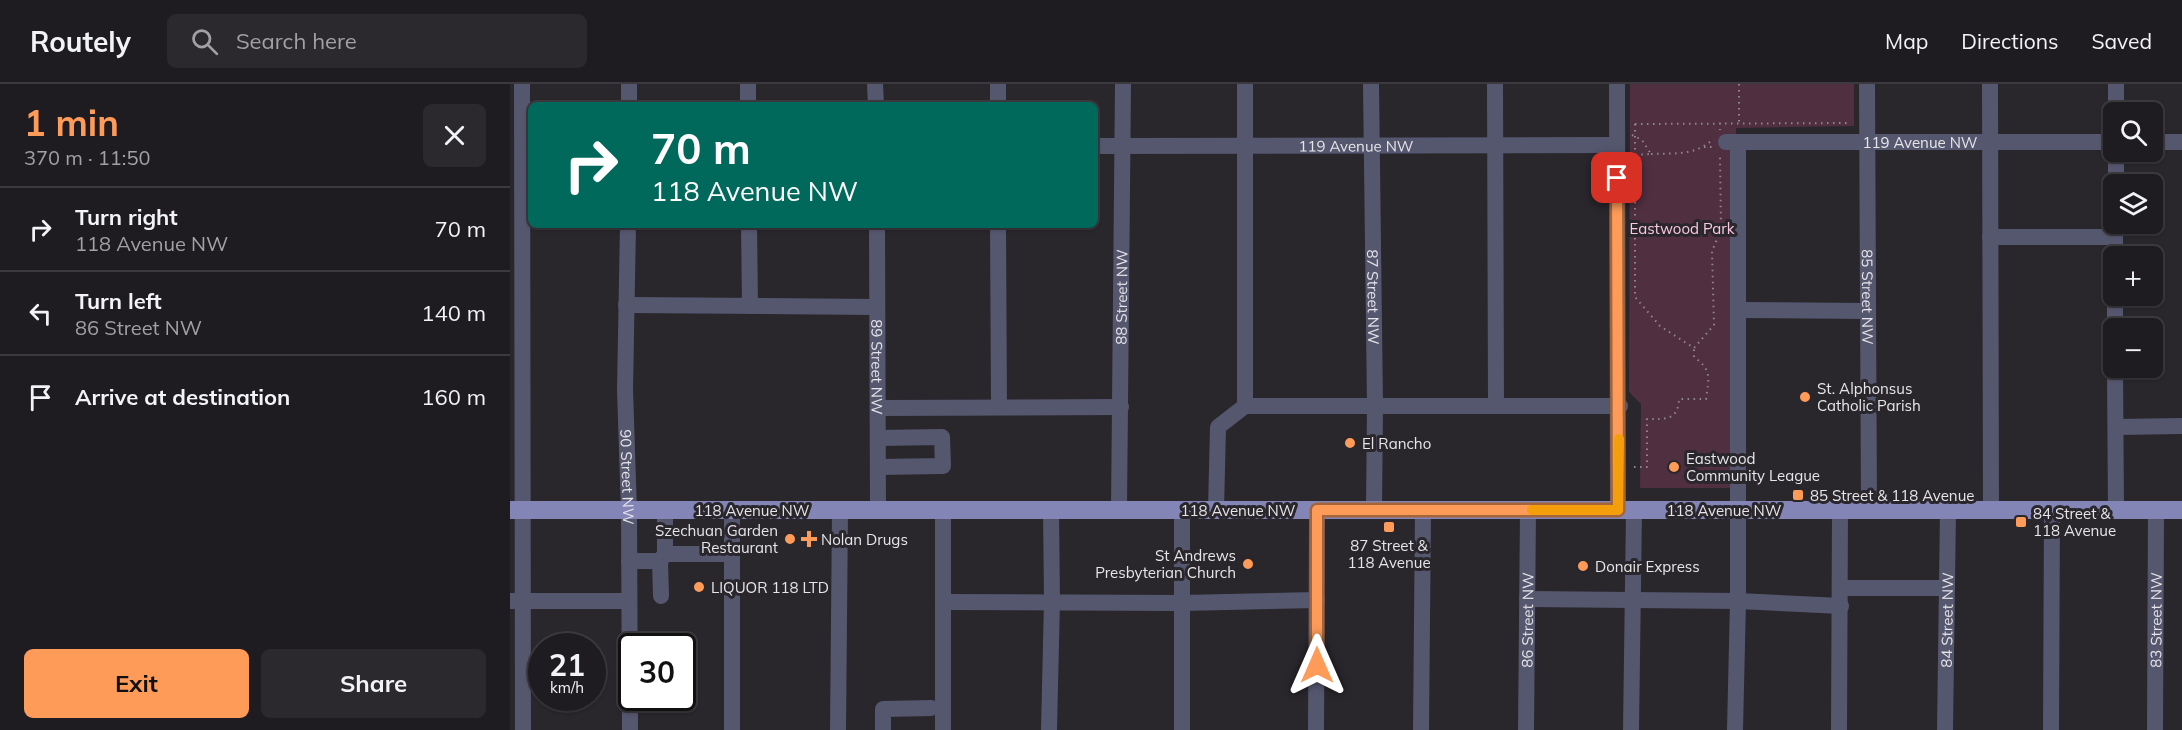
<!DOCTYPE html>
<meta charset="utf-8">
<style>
body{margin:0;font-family:Mulish,sans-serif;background:#2c292e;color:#f1f3f6;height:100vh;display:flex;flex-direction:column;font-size:22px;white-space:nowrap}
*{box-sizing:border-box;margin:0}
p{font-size:20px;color:#a1a1a5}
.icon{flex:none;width:33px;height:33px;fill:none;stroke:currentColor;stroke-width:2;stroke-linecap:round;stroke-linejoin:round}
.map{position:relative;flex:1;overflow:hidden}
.details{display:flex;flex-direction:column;background:#1f1c21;width:510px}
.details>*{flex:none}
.hud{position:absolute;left:18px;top:18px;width:570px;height:126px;border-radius:9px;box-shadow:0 2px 4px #0004,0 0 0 2px #3c3a3f;background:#00695c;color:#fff;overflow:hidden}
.controls{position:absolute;left:1593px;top:18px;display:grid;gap:12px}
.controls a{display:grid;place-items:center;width:60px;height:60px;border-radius:9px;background:#1f1c21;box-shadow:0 2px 4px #0004,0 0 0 2px #3c3a3f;font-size:30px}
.speed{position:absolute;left:18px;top:549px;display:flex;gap:12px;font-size:30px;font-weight:700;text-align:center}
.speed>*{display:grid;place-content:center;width:78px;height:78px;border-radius:50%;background:#1f1c21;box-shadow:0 2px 4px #0004,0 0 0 2px #3c3a3f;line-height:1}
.speed small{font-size:15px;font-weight:400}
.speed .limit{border:3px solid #111;border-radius:9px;background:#fff;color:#111}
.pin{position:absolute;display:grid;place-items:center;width:51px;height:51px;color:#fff;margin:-26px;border-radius:12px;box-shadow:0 3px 9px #0006}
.me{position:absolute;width:66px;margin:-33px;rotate:0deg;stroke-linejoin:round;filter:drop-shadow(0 0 4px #0008)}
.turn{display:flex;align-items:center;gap:21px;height:126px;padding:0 24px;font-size:27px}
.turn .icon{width:78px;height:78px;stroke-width:2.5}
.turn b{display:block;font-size:42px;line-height:51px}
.round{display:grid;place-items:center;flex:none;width:63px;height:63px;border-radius:9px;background:#2c292e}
.overview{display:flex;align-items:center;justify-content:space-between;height:102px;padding:0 24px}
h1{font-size:36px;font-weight:700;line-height:45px;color:#fe9b59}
.button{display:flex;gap:12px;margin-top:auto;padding:12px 24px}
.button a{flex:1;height:69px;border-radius:9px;background:#fe9b59;color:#111;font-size:24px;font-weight:700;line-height:69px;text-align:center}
.button a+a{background:#2c292e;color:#f1f3f6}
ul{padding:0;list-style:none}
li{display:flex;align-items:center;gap:18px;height:84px;padding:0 24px;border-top:2px solid #3c3a3f}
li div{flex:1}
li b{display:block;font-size:22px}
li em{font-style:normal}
header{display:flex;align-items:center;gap:36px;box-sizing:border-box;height:84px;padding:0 30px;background:#1f1c21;border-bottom:2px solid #3c3a3f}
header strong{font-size:28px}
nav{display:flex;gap:33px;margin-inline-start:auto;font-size:21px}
.search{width:420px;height:54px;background:#2c292e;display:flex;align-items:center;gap:15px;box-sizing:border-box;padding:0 21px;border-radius:9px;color:#a1a1a5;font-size:22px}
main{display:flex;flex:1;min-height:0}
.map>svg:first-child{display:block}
.green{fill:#502f40}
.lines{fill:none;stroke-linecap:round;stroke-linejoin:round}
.path{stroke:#8c898e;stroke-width:2;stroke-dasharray:1.5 4.5;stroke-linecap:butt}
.minor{stroke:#55576f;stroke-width:16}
.major{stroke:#8285b5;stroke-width:18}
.route-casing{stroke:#a5653a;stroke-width:15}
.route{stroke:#fe9b59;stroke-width:10}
.slow{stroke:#f59e0b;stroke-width:10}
.poi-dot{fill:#fe9b59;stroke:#29262c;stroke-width:2}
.labels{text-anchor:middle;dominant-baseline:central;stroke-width:6;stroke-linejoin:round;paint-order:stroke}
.street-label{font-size:15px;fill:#e7e5e9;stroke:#29262c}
.park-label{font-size:15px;fill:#fcc7e1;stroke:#29262c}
.poi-label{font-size:15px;fill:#e7e5e9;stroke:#29262c;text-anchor:start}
</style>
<header>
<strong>Routely</strong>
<div class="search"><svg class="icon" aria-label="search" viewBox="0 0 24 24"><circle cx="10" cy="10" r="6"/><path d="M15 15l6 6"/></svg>Search here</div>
<nav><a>Map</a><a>Directions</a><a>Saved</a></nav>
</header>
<main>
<section class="details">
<div class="overview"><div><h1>1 min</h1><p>370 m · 11:50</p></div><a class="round"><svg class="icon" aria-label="close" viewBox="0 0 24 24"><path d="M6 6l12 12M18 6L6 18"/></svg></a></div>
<ul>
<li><svg class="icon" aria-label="right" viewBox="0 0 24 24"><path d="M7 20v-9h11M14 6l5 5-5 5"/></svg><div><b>Turn right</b><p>118 Avenue NW</p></div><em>70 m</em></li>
<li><svg class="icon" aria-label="left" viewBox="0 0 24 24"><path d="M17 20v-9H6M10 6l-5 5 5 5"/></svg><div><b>Turn left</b><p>86 Street NW</p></div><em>140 m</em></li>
<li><svg class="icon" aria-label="arrive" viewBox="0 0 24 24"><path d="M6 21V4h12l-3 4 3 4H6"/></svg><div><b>Arrive at destination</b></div><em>160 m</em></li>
</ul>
<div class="button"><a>Exit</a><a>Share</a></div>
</section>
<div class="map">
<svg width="1672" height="646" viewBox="0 0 1672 646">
<rect width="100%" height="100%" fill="#29262c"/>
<path class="green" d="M1120,0H1344V42L1226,44L1223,404H1130L1131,320L1119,308Z"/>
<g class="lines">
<path class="path" d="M1229,0V39
M1210,39V46
M1125,40V213L1150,242L1184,264L1204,241L1202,167L1211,146L1210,72
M1125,40L1341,39
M1122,51L1132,56L1141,70L1122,71
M1194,63H1203
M1141,70C1163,69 1183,72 1201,57
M1124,383H1137V335C1155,335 1168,337 1169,315H1196C1199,294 1202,286 1184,273V264"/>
<g class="minor">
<path d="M12,0L13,646"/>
<path d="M119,0V21"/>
<path d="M365,0L366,21"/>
<path d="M488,0V21"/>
<path d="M735,0V322H1110"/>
<path id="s1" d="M861,0L865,321L864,426"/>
<path d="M985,0L986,322"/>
<path d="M1107,0L1108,426"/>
<path id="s2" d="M1357,0L1359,426"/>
<path d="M1480,0L1481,426"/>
<path d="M1606,0V28"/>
<path d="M238,21V0"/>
<path id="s3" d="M1216,58H1604"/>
<path d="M1642,58H1672"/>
<path id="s4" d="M585,62L1107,61"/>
<path d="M1606,100V68"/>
<path id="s5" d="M118,141L115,306L119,427L120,646"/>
<path d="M239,141L240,222"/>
<path id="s6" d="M367,141L368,426"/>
<path d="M488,141L489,323"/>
<path d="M1480,153H1605"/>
<path d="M1605,172V140"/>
<path d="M1605,212V244"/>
<path d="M116,221L367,223"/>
<path d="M1228,226L1358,227"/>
<path d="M1605,284L1606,426"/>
<path d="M368,324L611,323"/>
<path d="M1606,343L1672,342"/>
<path d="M368,354L432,353L433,382L368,383"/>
<path d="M222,426V646"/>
<path d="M433,426V646"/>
<path id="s7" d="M609,426L613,0"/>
<path d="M672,426V646"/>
<path d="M706,426L708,343L735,322"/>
<path d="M155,427V470H222"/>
<path d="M119,477H150L155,470"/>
<path d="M150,477L151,512"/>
<path d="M1331,504H1437"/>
<path d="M1017,515L1228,517L1331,522"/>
<path d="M0,517H119"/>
<path d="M433,518L672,519L807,516"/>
<path d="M328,646L330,426"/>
<path d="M373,646V625L421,624"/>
<path d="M539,646L542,517L541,426"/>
<path d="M806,646L807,426"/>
<path d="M911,646L913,426"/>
<path id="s8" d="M1016,646L1018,426"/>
<path d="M1121,646L1124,426"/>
<path d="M1225,646L1228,517V58"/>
<path d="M1329,646L1330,426"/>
<path id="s9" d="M1435,646L1438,426"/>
<path d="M1541,646L1542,426"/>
<path id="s10" d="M1645,646L1646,426"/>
</g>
<path class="major" d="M0,426H1672"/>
</g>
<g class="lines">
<defs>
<path id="route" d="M807,581V426H1108L1107,94"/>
</defs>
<use href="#route" class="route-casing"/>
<use href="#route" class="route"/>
<path class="slow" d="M1022,426H1108L1109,355"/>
</g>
<g class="poi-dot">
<circle cx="1295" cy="313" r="6"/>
<circle cx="840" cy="359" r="6"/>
<circle cx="1164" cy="383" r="6"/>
<rect x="1282" y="405" width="12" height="12" rx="3"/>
<rect x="1505" y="432" width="12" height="12" rx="3"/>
<rect x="873" y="437" width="12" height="12" rx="3"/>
<circle cx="280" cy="455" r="6"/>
<path d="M296 446h6v6h6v6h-6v6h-6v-6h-6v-6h6z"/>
<circle cx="738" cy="480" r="6"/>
<circle cx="1073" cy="482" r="6"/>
<circle cx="189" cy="503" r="6"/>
</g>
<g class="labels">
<g class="street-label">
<text stroke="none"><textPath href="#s3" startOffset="194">119 Avenue NW</textPath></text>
<text stroke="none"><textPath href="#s4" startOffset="261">119 Avenue NW</textPath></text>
<text stroke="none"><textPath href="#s7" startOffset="213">88 Street NW</textPath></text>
<text stroke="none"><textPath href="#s1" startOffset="213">87 Street NW</textPath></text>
<text stroke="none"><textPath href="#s2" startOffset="213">85 Street NW</textPath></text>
<text stroke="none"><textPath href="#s6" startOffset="142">89 Street NW</textPath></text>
<text stroke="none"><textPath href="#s5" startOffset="252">90 Street NW</textPath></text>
<text x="242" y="426">118 Avenue NW</text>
<text x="728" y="426">118 Avenue NW</text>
<text x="1214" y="426">118 Avenue NW</text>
<text stroke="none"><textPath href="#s8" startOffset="110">86 Street NW</textPath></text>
<text stroke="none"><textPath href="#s9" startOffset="110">84 Street NW</textPath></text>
<text stroke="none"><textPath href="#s10" startOffset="110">83 Street NW</textPath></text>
</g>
<g class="park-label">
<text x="1172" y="144">Eastwood Park</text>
</g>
<g class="poi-label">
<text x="1307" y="304">St. Alphonsus<tspan x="1307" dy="17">Catholic Parish</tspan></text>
<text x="852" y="359">El Rancho</text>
<text x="1176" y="374">Eastwood<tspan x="1176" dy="17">Community League</tspan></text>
<text x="1300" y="411">85 Street &amp; 118 Avenue</text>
<text x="1523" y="429">84 Street &amp;<tspan x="1523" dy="17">118 Avenue</tspan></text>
<text x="268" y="446" text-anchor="end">Szechuan Garden<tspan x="268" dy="17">Restaurant</tspan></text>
<text x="311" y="455">Nolan Drugs</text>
<text x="879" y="461" text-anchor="middle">87 Street &amp;<tspan x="879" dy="17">118 Avenue</tspan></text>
<text x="726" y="471" text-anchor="end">St Andrews<tspan x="726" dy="17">Presbyterian Church</tspan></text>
<text x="1085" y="482">Donair Express</text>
<text x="201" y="503">LIQUOR 118 LTD</text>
</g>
</g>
</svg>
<div class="controls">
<a><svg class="icon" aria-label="search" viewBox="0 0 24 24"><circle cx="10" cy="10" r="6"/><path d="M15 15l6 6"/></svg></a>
<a><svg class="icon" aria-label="layers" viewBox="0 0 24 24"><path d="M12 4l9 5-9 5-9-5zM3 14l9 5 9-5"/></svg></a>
<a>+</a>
<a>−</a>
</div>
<div class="speed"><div>21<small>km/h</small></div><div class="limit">30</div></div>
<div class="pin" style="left:1107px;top:94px;background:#d93025"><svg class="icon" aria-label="arrive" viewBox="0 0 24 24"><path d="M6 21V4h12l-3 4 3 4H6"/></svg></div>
<svg class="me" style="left:807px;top:581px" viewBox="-20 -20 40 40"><path d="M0-17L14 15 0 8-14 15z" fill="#fe9b59" stroke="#fff" stroke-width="4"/></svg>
<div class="hud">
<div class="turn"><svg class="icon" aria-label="right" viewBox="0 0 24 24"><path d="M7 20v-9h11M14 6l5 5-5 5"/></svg><div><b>70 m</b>118 Avenue NW</div></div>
</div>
</div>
</main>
